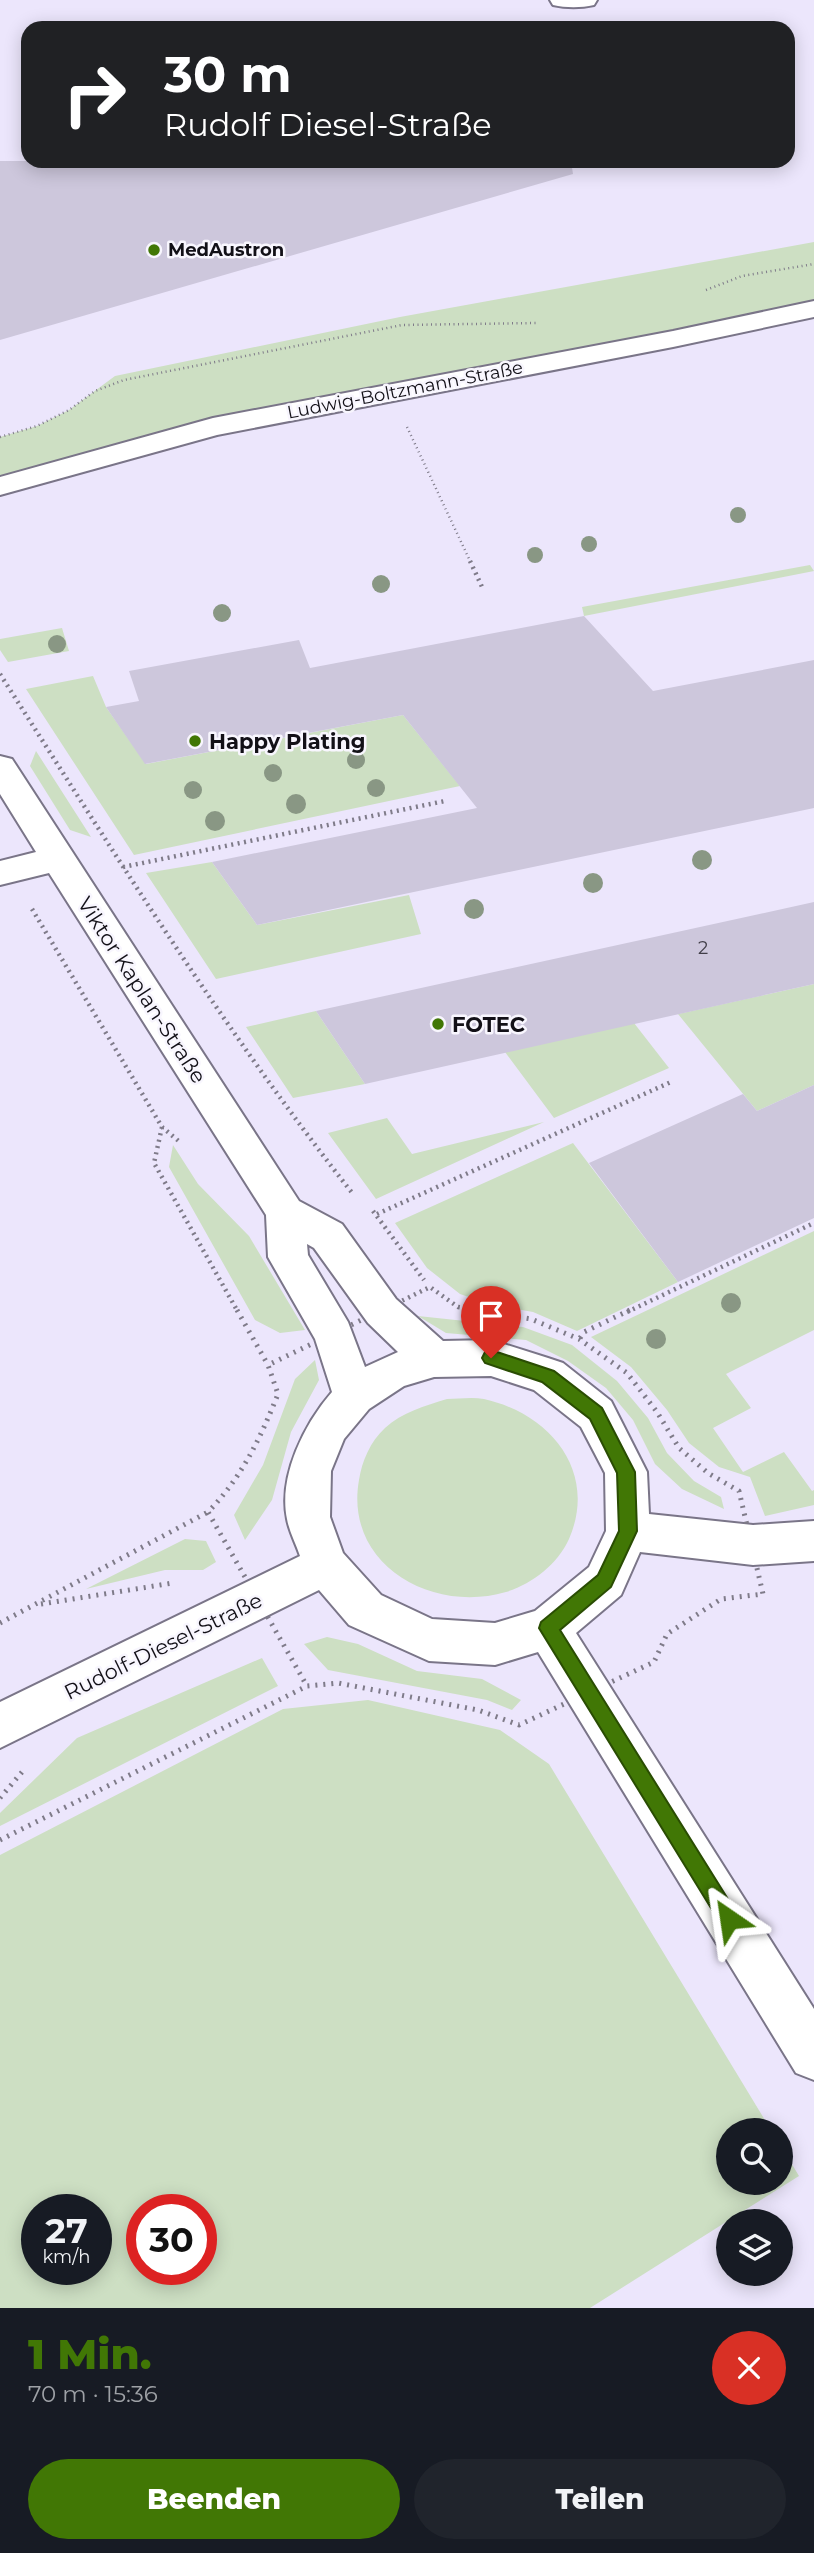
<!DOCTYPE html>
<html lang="de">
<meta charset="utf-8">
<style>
body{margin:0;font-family:Montserrat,sans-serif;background:#20242c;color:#f1f3f6;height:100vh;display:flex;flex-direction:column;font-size:26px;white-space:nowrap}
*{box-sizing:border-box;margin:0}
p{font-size:23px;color:#9ea1a6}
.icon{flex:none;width:38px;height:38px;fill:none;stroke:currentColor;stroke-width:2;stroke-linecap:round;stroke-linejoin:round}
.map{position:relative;height:2308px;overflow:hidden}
.drawer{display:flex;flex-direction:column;background:#171b24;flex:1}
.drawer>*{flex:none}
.guide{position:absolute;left:21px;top:21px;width:774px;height:147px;border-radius:21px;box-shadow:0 4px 18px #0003;background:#202124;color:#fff;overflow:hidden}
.fabs{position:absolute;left:716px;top:2118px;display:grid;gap:14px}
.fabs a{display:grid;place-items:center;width:77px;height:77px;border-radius:50%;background:#171b24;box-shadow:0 4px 18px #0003;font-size:35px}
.speed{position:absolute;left:21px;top:2194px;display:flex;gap:14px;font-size:35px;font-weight:700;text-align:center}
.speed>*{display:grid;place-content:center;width:91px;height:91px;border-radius:50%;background:#171b24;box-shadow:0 4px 18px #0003;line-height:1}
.speed small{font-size:18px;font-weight:400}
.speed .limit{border:10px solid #d22;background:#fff;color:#111}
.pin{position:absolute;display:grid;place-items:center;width:60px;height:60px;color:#fff;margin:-72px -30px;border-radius:50% 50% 50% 0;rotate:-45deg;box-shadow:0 0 7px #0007}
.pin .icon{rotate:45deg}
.me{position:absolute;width:77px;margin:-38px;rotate:328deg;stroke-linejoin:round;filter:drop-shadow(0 0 5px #0008)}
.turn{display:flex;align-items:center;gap:24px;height:147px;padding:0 28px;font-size:32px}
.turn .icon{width:91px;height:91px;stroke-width:2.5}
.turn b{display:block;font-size:49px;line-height:60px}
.round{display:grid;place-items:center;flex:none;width:74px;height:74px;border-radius:37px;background:#20242c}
.head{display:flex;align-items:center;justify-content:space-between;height:119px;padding:0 28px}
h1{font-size:42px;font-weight:800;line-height:52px;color:#417705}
.action{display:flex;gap:14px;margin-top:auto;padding:14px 28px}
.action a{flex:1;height:80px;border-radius:42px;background:#417705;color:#fff;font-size:28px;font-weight:800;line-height:80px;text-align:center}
.action a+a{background:#20242c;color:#f1f3f6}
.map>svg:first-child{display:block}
.green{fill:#cddfc3;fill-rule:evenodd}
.building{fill:#cdc7dc}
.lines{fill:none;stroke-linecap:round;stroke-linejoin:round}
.minor-casing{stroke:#7a7588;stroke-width:4}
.path-far2{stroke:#7f7b89;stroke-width:2.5;stroke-dasharray:1 3.5;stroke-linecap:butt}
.path-far1{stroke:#7f7b89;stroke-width:4.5;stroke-dasharray:2 4.5;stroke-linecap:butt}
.path{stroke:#7f7b89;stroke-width:5;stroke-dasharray:2 6;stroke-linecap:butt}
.minor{fill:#fff;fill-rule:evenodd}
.tree{fill:#899784}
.route{fill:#417705;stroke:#2a4d03;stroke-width:2}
.poi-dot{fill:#417705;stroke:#f8f6fe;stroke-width:2.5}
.labels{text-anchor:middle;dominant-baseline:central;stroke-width:5;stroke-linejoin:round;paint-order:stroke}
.far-poi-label{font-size:18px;font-weight:bold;fill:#121017;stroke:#f8f6fe;text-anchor:start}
.far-street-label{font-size:18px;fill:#121017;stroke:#f8f6fe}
.number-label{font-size:18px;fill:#413e48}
.poi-label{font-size:21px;font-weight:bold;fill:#121017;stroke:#f8f6fe;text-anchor:start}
.street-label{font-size:21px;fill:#121017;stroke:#f8f6fe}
</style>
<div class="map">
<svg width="814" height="2308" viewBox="0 0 814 2308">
<rect width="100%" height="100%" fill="#ece6fc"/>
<path class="green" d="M814,242V308L390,391L0,486V437L37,426L69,410L115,376L400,317Z
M810,565L814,571L584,616L582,607Z
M62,628L69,651L8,662L0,650V639Z
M93,676L106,707L146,764L403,715L460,786L134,855L26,689Z
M36,751L91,837L70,830L30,766Z
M212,862L257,925L409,895L421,934L216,979L146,873Z
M814,984V1085L757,1111L678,1014Z
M316,1011L365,1084L293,1098L246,1027Z
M634,1023L669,1068L554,1118L505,1052Z
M387,1118L412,1154L544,1122L376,1199L328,1133Z
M573,1143L678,1282L577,1331L533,1312L489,1304L460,1294L427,1268L395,1223Z
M173,1145L198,1184L249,1236L305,1330L280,1333L255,1320L169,1167Z
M814,1231V1330L726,1374L751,1408L713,1428L743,1472L784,1452L812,1491L814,1490V1505L765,1516L750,1477L719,1467L689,1443L667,1410L631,1367L591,1337Z
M418,1316L523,1327L572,1345L617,1381L648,1418L667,1453L694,1481L721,1497L724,1509L682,1489L655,1464L633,1420L606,1388L568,1361L526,1340L446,1333Z
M315,1360L319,1380L291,1432L272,1500L245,1540L234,1515L263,1465L295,1379Z
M447,1399C458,1399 472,1397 484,1399C551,1414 598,1472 569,1539C557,1565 532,1584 506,1592C431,1614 344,1564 359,1480C362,1461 370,1442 385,1428C402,1412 425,1406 447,1399Z
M185,1539L206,1541L216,1562L203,1570H165L86,1589Z
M327,1637L358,1644L417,1671L482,1679L521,1700L512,1710L487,1700L328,1670L304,1644Z
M262,1658L278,1686L0,1826V1813L77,1738Z
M368,1700L500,1730L549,1764L771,2130H728V2182H780L781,2146L799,2176L590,2308H0V1855L283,1709ZM37,2210H96V2270H37ZM142,2210H201V2270H142Z"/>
<path class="building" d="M0,161H571L573,174L0,340Z
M584,616L653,691L814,660V808L257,925L212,862L477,808L403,715L145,764L106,707L139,701L129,671L299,640L310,668Z
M814,902V984L365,1084L316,1011Z
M814,1085V1218L678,1282L589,1163L743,1094L757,1111Z"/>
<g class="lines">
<defs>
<path id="minor" d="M550,0H597L594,5C581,8 566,8 553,5Z
M814,301V317L673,347L217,435L0,495V477L213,418L673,331Z
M0,756L12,759L299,1201L342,1224L396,1299L443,1341L491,1340L548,1358L563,1363L611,1401L647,1472L649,1514L753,1525L814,1521V1561L753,1565L640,1552L621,1595L576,1633L814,2009V2080L796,2073L538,1652L495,1665L429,1661L349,1625L319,1590L0,1748V1702L300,1556C296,1544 289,1531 287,1519C278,1476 305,1423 332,1392L315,1339L268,1257L266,1215L49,873L0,885V861L36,852L0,794ZM307,1244L314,1248L368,1323L398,1352L365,1367L348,1322L308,1255ZM491,1376L534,1390L581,1427L605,1473L606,1531L589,1567L535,1611L495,1623L432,1619L381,1595L343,1553L330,1517L331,1471L344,1439L369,1409L404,1386L434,1377Z"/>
</defs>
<use href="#minor" class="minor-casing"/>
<path class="path-far2" d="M706,290L742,276L814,264
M407,427L471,563
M0,437L37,426L69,410L95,391L124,380L402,325L537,323"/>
<path class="path-far1" d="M470,561L483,589
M0,674C113,851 223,1029 353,1194
M123,867L445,801
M32,909L162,1127L181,1143
M162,1127L154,1163L238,1312
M373,1211L424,1280
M377,1214L671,1082
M379,1312L430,1287L458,1307L487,1312
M627,1312L814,1223"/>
<path class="path" d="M237,1310L268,1365
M382,1310L268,1365L278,1394C260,1439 242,1477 208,1512L307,1686L338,1683L478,1710L519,1725L654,1662L667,1634L721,1599L763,1594L739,1491L708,1473L679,1448L657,1412L627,1373L579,1339L531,1319L476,1310
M580,1338L584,1332L630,1310
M41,1604L173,1583
M0,1623L208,1512
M0,1798L22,1772
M0,1840L307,1686"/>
<use href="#minor" class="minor"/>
</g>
<g class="tree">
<circle cx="738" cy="515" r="8"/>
<circle cx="589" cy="544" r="8"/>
<circle cx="535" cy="555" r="8"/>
<circle cx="381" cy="584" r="9"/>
<circle cx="222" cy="613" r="9"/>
<circle cx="57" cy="644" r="9"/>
<circle cx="356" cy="760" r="9"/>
<circle cx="273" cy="773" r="9"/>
<circle cx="376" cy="788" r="9"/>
<circle cx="193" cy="790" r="9"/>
<circle cx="296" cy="804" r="10"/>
<circle cx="215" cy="821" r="10"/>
<circle cx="702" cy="860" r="10"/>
<circle cx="593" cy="883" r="10"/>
<circle cx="474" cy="909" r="10"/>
<circle cx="731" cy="1303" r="10"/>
<circle cx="656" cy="1339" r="10"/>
</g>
<path class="route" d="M491,1350L554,1371L602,1408L635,1472L637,1531L611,1587L560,1630L736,1912L739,1919L736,1926L729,1929L722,1926L539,1628L541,1622L598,1575L619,1531L617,1473L590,1419L542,1382L485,1363L482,1358L485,1352Z"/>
<g class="poi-dot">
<circle cx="154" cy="250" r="7"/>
<circle cx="195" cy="741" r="7"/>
<circle cx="438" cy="1024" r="7"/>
</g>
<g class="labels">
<g class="far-poi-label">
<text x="168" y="250">MedAustron</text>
</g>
<g class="far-street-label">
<text transform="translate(405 390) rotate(-11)">Ludwig-Boltzmann-Straße</text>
</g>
<g class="number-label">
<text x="703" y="948">2</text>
</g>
<g class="poi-label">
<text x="209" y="741">Happy Plating</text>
<text x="452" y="1024">FOTEC</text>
</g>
<g class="street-label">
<text transform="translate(142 990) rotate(57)">Viktor Kaplan-Straße</text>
<text transform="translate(163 1646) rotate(-26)">Rudolf-Diesel-Straße</text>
</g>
</g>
</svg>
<div class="fabs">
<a><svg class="icon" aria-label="search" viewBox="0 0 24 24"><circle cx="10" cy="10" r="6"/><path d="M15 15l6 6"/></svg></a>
<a><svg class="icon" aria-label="layers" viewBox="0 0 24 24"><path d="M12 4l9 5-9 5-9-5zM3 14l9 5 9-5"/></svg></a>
</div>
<div class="speed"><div>27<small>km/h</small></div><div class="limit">30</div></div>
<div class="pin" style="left:491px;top:1358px;background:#d93025"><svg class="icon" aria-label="arrive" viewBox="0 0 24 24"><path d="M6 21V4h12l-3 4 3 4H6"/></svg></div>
<svg class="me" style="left:729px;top:1919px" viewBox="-20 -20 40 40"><path d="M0-17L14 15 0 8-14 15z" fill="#417705" stroke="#fff" stroke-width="4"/></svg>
<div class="guide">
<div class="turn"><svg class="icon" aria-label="right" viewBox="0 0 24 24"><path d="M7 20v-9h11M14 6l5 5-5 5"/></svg><div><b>30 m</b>Rudolf Diesel-Straße</div></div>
</div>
</div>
<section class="drawer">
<div class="head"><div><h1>1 Min.</h1><p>70 m · 15:36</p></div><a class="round" style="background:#d93025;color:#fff"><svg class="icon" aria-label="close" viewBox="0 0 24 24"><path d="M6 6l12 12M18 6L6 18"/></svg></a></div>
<div class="action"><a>Beenden</a><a>Teilen</a></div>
</section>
